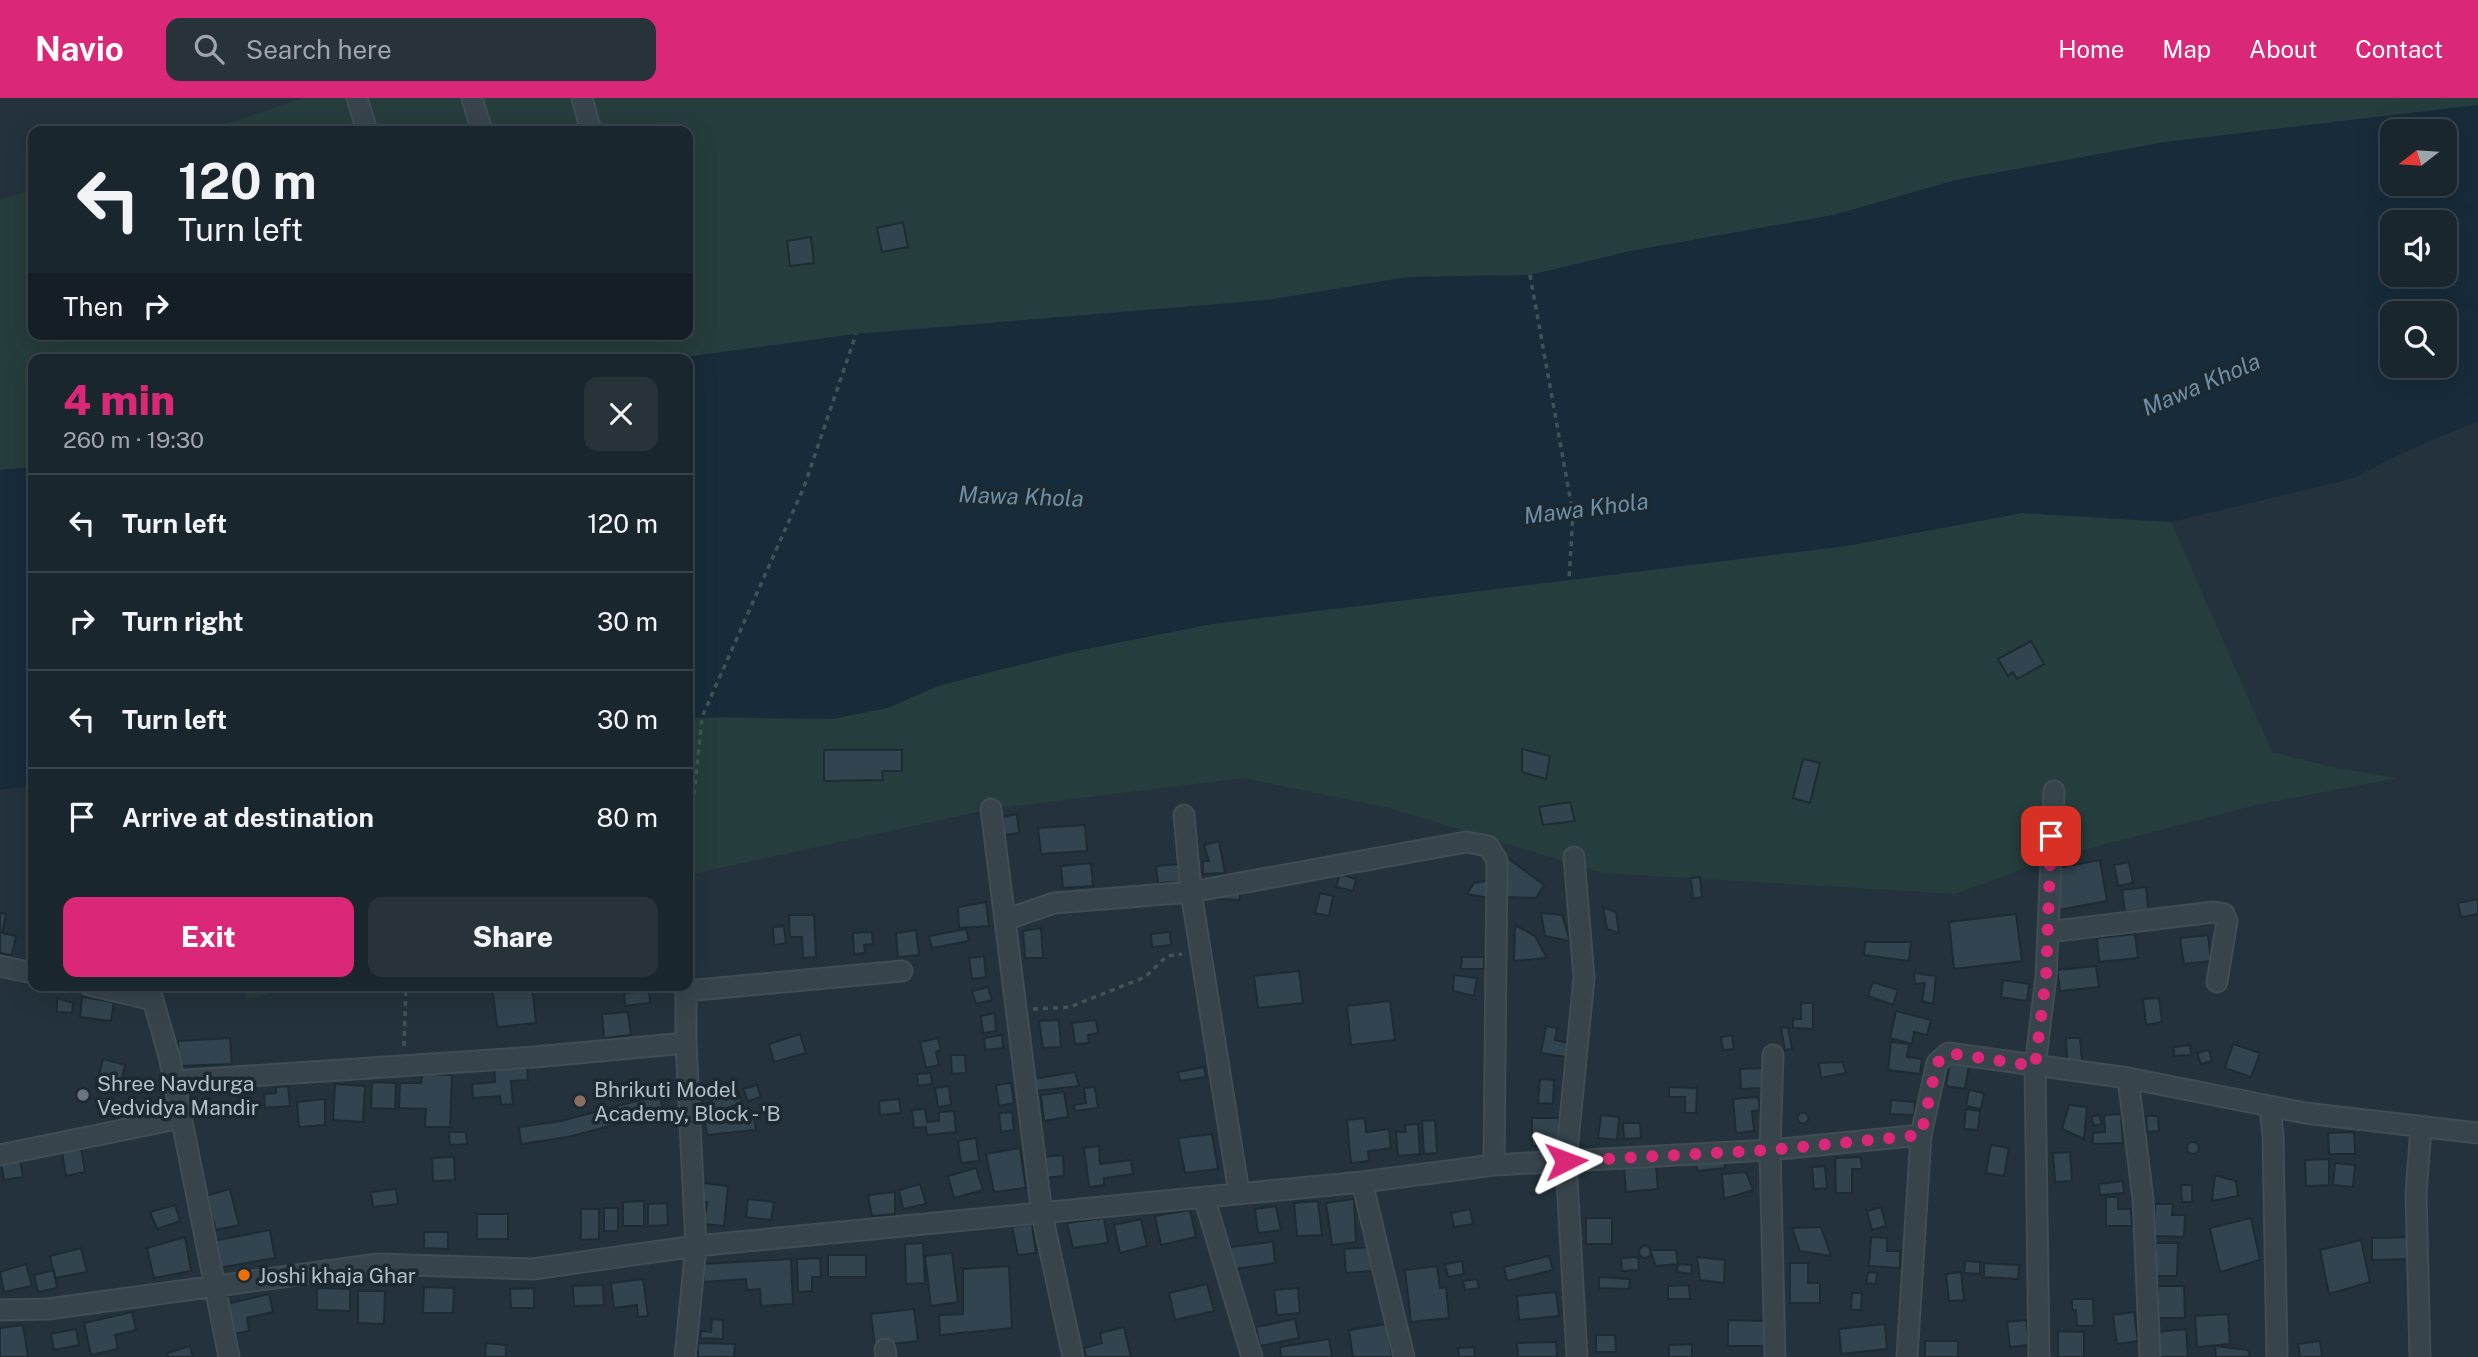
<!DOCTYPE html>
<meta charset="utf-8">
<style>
body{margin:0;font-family:"Public Sans",sans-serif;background:#273239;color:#f1f3f6;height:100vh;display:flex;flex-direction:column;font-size:26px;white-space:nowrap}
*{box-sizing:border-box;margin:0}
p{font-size:23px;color:#9fa5aa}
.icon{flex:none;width:38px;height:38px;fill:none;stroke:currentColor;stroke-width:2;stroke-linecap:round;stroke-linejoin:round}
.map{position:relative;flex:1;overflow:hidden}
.side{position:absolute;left:28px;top:256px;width:665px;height:637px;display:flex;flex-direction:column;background:#1a262d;border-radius:14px;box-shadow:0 7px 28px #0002,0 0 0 2px #384349}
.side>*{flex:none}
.banner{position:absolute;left:28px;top:28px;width:665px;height:214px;border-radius:14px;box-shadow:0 7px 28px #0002,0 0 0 2px #384349;background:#1a262d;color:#f1f3f6;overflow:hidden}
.needle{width:46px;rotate:253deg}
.fabs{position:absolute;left:2380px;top:21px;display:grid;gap:14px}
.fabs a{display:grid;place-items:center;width:77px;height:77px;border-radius:14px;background:#1a262d;box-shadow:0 7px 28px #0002,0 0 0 2px #384349;font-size:35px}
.pin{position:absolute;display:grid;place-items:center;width:60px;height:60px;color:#fff;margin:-30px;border-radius:14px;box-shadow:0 4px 10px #0006}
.me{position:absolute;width:77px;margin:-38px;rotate:87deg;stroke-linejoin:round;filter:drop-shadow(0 0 5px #0008)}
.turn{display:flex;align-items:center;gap:24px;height:147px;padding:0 35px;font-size:32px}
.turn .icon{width:91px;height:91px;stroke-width:2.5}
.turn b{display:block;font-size:49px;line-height:60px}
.then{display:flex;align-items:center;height:66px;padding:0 35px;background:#0003;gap:14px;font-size:26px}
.round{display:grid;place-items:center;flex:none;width:74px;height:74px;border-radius:14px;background:#273239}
.headline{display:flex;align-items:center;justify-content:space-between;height:119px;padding:0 35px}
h1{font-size:42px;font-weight:800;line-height:52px;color:#db2777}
.action{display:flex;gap:14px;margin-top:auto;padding:14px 35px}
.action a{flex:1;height:80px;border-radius:14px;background:#db2777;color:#fff;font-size:28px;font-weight:800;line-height:80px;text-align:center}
.action a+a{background:#273239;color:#f1f3f6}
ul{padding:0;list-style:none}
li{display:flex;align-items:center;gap:21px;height:98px;padding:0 35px;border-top:2px solid #384349}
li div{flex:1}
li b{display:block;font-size:26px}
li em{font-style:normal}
header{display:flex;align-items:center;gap:42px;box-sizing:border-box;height:98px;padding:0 35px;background:#db2777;color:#fff}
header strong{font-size:33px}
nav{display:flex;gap:38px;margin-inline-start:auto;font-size:24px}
.search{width:490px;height:63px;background:#273239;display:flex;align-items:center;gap:18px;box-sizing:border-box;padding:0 24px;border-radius:14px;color:#9fa5aa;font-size:26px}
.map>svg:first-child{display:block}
.green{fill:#253d3c}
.water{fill:#172b3a;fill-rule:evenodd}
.building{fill:#324450;stroke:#1e2b33;stroke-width:2}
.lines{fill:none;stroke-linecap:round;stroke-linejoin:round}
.minor-casing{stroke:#404d55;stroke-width:23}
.path{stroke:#3e5553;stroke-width:3.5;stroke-dasharray:5 5;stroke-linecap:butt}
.minor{stroke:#37444c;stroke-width:19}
.route{stroke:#db2777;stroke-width:12;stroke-dasharray:0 21.6}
.worship-dot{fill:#6b7280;stroke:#1c2931;stroke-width:2.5}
.education-dot{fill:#8d6e63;stroke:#1c2931;stroke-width:2.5}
.food-dot{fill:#e8710a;stroke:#1c2931;stroke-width:2.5}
.labels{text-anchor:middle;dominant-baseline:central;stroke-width:7;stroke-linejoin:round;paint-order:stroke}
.poi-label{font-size:21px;fill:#b3bfc8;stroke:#1c2931;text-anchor:start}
.water-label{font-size:23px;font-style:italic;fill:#6c8fa7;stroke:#1c2931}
</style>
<header>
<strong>Navio</strong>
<div class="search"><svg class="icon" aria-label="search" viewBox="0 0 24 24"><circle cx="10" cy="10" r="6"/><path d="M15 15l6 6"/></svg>Search here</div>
<nav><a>Home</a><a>Map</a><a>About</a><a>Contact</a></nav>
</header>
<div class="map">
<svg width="2478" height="1259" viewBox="0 0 2478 1259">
<rect width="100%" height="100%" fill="#23323c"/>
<path class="green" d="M304,0H2478V7L2166,44L1956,82L1834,117L1631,153L1530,177L1408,179L1269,202L856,236L671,261H33V369L0,372V102L33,91V236H688V33H205Z
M2022,415L2171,424L2272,654L2341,671L2398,680L2256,707L2049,761L1956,796L1602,775L1389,710L1244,680L991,711L688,777V621L887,610L938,588L998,572L1081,552L1212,526L1846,448Z
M240,887H277L267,897L247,901Z"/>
<path class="water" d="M2478,7V323L2400,356L2351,381L2171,424L2022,415L1846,448L1212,526L1081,552L998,572L938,588L887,610L832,621L702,619L688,621V261H671L856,236L1269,202L1408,179L1530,177L1631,153L1834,117L1956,82L2166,44ZM2392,33H2445V86H2392ZM2392,124H2445V177H2392ZM2392,215H2445V268H2392Z
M33,369V687L0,692V372Z"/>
<path class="building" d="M903,124L908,149L882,154L877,130Z
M811,139L814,165L790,168L787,143Z
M2031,543L2044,566L2017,581L2013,574L2008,578L1998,561Z
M1522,651L1550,658L1546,681L1522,674Z
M824,652H902V673H882L883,682L824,683Z
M1803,661L1820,665L1810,705L1793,700Z
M1570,704L1575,723L1543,727L1539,709Z
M1017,716L1019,735L1004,737L1003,719Z
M1085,727L1087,753L1041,756L1038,730Z
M1219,743L1225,775L1203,776V763H1209L1204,747Z
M1505,758L1544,787L1536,800L1504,799Z
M2100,762L2107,803L2059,812L2052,771Z
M2129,764L2133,785L2118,788L2114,767Z
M1091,765L1093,788L1063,790L1061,768Z
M1179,766L1180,784L1158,785L1156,768Z
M1340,776L1356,781L1353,793L1336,789Z
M1700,779L1702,799L1693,801L1691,780Z
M1491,782L1489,800L1467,796L1474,785Z
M2146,789L2148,812L2125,814L2122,792Z
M1219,791L1240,793V802L1218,801Z
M1320,795L1333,798L1329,818L1315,815Z
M2478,801V816L2461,819L2458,805Z
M986,804L989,828L959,830L958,809Z
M1603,809L1616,814L1619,835L1607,831Z
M0,815L6,816L2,835L16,838L12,857L0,855Z
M1541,815L1562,817L1570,843L1545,838Z
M2016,816L2022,863L1954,871L1949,824Z
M789,817H814L816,859L803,860L802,839H790Z
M1515,827L1535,838L1547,860L1514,863Z
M784,828L786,845L774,847L773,829Z
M1041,830L1043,860H1025L1023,833Z
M966,831L969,843L932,850L929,838Z
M916,832L919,857L898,859L896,835Z
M872,834L873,846L864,847L865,855L854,856L853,835Z
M1170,834L1171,847L1152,849L1151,836Z
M2135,836L2138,860L2099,864L2097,840Z
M2208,837L2211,863L2184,866L2180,840Z
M1865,844H1911L1909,863L1864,857Z
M984,858L986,879L972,881L969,860Z
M1462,859H1484V871H1461Z
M2096,868L2099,889L2060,893L2057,872Z
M1299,873L1303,905L1258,910L1254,878Z
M1914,875L1936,878L1933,906L1922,903L1925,885L1915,886Z
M1454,877L1477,880L1474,898L1453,893Z
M2003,882L2029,886L2027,903L2001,899Z
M1873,884L1898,892L1893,907L1868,898Z
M492,887H532L536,925L497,929Z
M988,889L992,902L976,906L972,893Z
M649,893L650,905L625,908L624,895Z
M82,899L114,904L111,923L80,919Z
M57,900L73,905L72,915L57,914Z
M2159,900L2162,924L2146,927L2143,901Z
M1390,903L1395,942L1351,947L1347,908Z
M1801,905H1813V931L1793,930V921H1801Z
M1896,913L1931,922L1927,937L1914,934L1912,946L1890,940Z
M628,914L631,937L604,940L602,916Z
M995,915L996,933L983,935L981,918Z
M1059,922L1061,949L1043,950L1039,923Z
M1096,922L1098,935L1088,937L1089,945L1075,946L1072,925Z
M1546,928L1557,930L1555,942L1568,945L1566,959L1541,955Z
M1788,929L1792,951L1785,952L1781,930Z
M800,936L806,955L774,964L769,946Z
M1002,937L1003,950L985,952L984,940Z
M1732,937L1734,951L1723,952L1721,939Z
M230,940L232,966L179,968L178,943Z
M938,940L941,952L936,954L939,967L926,970L920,944Z
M2066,940H2080L2082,964L2067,965Z
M1891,944L1909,946L1907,959L1922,961L1920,976L1888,972Z
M2233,946L2260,955L2251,979L2225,970Z
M2190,947L2191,957L2174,958V949Z
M2209,952L2212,963L2201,966L2197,955Z
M951,957H965L966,975L952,976Z
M103,961L125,967L120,990L97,985Z
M1842,964L1846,975L1821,980L1819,965Z
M1950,964L1969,967L1965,991L1946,988Z
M527,966L528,982L511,983L513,1006L501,1007L500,998L473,1000L472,986L495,984L494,969Z
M1204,969L1206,979L1180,983L1178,974Z
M1763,970V990L1741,991L1740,971Z
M1075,974L1079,988L1036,993L1034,981Z
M931,975L932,986L918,988L917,976Z
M422,976L452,977L450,1029H425L426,1011L399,1010L400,985H421Z
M1540,981L1554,982L1553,1006L1538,1005Z
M372,984L396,985L395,1011L371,1010Z
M1011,985L1014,1005L999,1008L996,987Z
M335,986L365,988L363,1024L333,1022Z
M757,987L761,999L748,1003L743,991Z
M288,988L290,1008L265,1010L264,996L276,995V989Z
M656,988L664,1014L568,1039L521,1046L519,1029L561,1023L640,1002L637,992Z
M736,988L742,1005L715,1014L710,998Z
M949,988L951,1007L938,1009L935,990Z
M1095,989L1098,1010L1075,1013L1074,1007L1086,1005L1084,990Z
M1669,989L1697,990L1696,1015H1685V999H1669Z
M1969,992L1984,995L1981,1011L1966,1008Z
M1064,994L1068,1019L1044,1023L1041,997Z
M1758,999L1760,1012L1752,1013L1754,1033L1736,1035L1733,1001Z
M325,1001V1027L299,1029L297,1004Z
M899,1001L901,1015L880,1017L879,1003Z
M1891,1002L1915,1004L1914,1017L1890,1016Z
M2069,1007L2087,1009L2084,1041L2062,1031Z
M925,1011L927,1024L939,1023V1014L954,1013L956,1034L927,1037L926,1029L914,1030L912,1012Z
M1966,1011L1980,1013L1978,1032L1964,1031Z
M1012,1014L1014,1032L1001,1034L999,1015Z
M1797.5 1020a5.5 5.5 0 1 1 11 0a5.5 5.5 0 1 1-11 0Z
M2121,1016L2123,1045L2093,1046V1035L2105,1034L2104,1017Z
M1601,1017L1619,1019L1617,1042L1598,1040Z
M2099,1017L2102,1026L2094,1028L2091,1019Z
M2146,1018H2158L2159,1033L2147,1034Z
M754,1019L756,1032L707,1037L705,1023Z
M1365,1020L1366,1034L1389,1031L1391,1050L1368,1053L1369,1063L1351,1065L1347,1022Z
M1532,1020H1559V1048H1532Z
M1435,1022L1437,1055L1424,1056L1422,1023Z
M1623,1025H1640L1641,1040L1624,1041Z
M1418,1026L1420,1056L1398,1058L1396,1034H1406L1405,1027Z
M449,1034H466L467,1046L450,1047Z
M2354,1034L2355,1056H2329L2328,1035Z
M1212,1036L1218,1071L1185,1075L1178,1040Z
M976,1040L979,1063L961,1065L958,1043Z
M2187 1050a6 6 0 1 1 12 0a6 6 0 1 1-12 0Z
M1991,1047L2009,1050L2004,1078L1986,1075Z
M1099,1048L1100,1066L1131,1062L1133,1076L1104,1080V1087L1089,1089L1084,1050Z
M81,1050L85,1074L66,1078L62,1054Z
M1020,1050L1026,1090L994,1094L986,1056Z
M2070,1054L2072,1083L2055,1084L2053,1055Z
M1063,1057L1064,1078L1045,1080L1043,1059Z
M454,1059L455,1082L433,1083L432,1060Z
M1861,1059L1862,1071H1852V1095H1836L1835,1060Z
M20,1061L23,1079L4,1082L1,1065Z
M1724,1061L1725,1070L1697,1073L1696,1064Z
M2329,1061V1087L2306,1088L2305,1062Z
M2335,1065L2355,1067L2353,1089L2333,1087Z
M1656,1067L1658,1091L1626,1094L1624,1069Z
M1825,1068L1827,1090L1814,1091L1812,1069Z
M976,1070L983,1092L954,1100L948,1078Z
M1746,1074L1753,1092L1724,1101L1722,1076Z
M2215,1077L2236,1083L2238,1098L2212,1103Z
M2123,1083L2124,1095L2100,1097L2099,1086Z
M704,1085L728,1088L724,1128L704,1126L707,1104H702Z
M920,1086L926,1106L903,1111L899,1092Z
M2181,1087H2192V1104H2182Z
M230,1091L239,1127L216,1132L206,1098Z
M396,1091L398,1106L373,1109L371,1094Z
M895,1094V1116L872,1118L868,1097Z
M2106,1099H2118V1111H2131L2132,1128H2106Z
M748,1101L774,1104L771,1122L746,1119Z
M1354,1101L1356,1144L1332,1147L1326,1105Z
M644,1103V1128H623V1104Z
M1318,1103L1322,1137L1297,1138L1294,1105Z
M667,1105L668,1127L648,1128V1106Z
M2155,1106H2173L2172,1117H2185L2184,1139L2154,1138Z
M175,1107L180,1123L157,1131L150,1114Z
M1276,1108L1281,1132L1258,1135L1255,1111Z
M1881,1109L1886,1128L1872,1132L1867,1113Z
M604,1110H618V1133H604Z
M581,1111H599V1141L581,1142Z
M1470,1111L1473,1126L1454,1129L1451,1115Z
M1190,1112L1196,1139L1161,1147L1155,1118Z
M477,1116H508V1141H477Z
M1104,1120L1108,1145L1073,1150L1067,1125Z
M1586,1120H1612V1146H1586Z
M2251,1120L2260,1162L2220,1174L2210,1130Z
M1141,1121L1147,1148L1120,1155L1114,1127Z
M1032,1126L1036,1155L1018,1157L1012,1129Z
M1821,1129L1831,1158L1800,1153L1792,1130Z
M270,1132L275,1160L213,1171L208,1144Z
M424,1134H448V1151L424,1150Z
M185,1139L191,1173L154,1180L147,1150Z
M1871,1139L1887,1140V1153H1900V1170L1869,1168Z
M2411,1139L2412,1161L2372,1162V1140Z
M2361,1142L2370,1184L2329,1196L2320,1152Z
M1273,1144L1275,1165L1235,1171L1230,1149Z
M923,1145L925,1185L906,1186L905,1146Z
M2156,1145H2178L2177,1178H2155Z
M1639 1154a6 6 0 1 1 12 0a6 6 0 1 1-12 0Z
M1370,1149L1372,1173L1346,1175L1344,1151Z
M81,1150L87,1174L55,1180L50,1158Z
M1650,1152H1676L1678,1166L1656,1168Z
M952,1155L958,1204L931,1208L925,1158Z
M828,1157H866V1179H828Z
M1549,1158L1553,1172L1507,1183L1504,1169Z
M1638,1159L1639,1172L1622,1173L1621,1160Z
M1697,1159L1725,1162L1724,1185L1700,1182Z
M820,1160L821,1179H812V1193L798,1194L797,1161Z
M791,1161L793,1206L761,1208L760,1191L747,1192L746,1181L704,1184L702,1166Z
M1462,1163L1464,1176L1448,1179L1445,1166Z
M1965,1163L1980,1164V1176L1964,1175Z
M1790,1165H1808V1185H1820V1205H1790Z
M1984,1165L2019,1167L2018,1181L1984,1179Z
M26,1166L32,1188L4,1194L0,1174Z
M1678,1166L1692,1167L1691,1176L1677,1174Z
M1009,1168L1012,1230L940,1237L939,1217L963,1216V1171Z
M1437,1168L1440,1190L1446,1189L1449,1220L1411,1224L1405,1172Z
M54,1172L57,1190L38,1194L34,1177Z
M1868,1174L1877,1175L1876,1186L1866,1185Z
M1961,1174L1964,1202L1949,1203L1946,1176Z
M1599,1179L1630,1181L1629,1191L1599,1190Z
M643,1181L648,1218L638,1219L637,1207L614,1210L611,1185Z
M1477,1181L1479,1190L1465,1192L1463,1183Z
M1207,1186L1214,1213L1175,1222L1169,1195Z
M603,1187L604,1207L574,1208L573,1188Z
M1689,1187L1690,1201H1668V1188Z
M2158,1188H2184L2185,1220H2158Z
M424,1189L454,1190L453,1215H423Z
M317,1190L350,1191V1213L317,1212Z
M534,1190V1210H511L510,1191Z
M1298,1190L1300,1215L1277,1217L1274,1192Z
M358,1193H385L384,1226L358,1225Z
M1556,1194L1559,1218L1519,1222L1517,1198Z
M1852,1195H1862L1861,1212H1851Z
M269,1196L273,1214L247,1220L249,1233L233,1236L227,1206Z
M2072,1201H2093L2094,1228H2077L2076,1212H2072Z
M914,1211L918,1243L875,1248L871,1216Z
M132,1214L136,1232L115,1237L118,1251L91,1257L84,1225Z
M2134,1214L2138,1243L2117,1246L2113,1217Z
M2228,1216L2230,1246L2197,1249L2195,1218Z
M712,1221L723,1222V1241L700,1240L701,1233L711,1234Z
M1295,1221L1299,1240L1260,1248L1256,1229Z
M1728,1222L1764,1223V1248H1728Z
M2026,1222L2029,1247L2010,1249L2007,1224Z
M1387,1226L1392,1259H1353L1349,1232Z
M1885,1226L1887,1251L1841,1256L1839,1231Z
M23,1227L28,1259H0V1230Z
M1124,1229L1131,1259H1086L1084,1250L1102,1245L1100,1235Z
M76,1231L79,1247L54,1252L51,1236Z
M2186,1231L2188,1259H2160L2157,1234Z
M2058,1233L2084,1234V1259H2058Z
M1596,1237H1615L1616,1254H1596Z
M1329,1241L1332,1259H1281L1280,1249Z
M1925,1243H1958V1259H1925Z
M2320,1243L2322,1259H2300L2298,1246Z
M1556,1244L1557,1259H1518L1517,1245Z
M486,1245L506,1247V1259H485Z
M698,1245L735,1246L734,1259H698Z
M1692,1246V1259H1669V1247Z
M190,1248L193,1259H168L167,1255Z
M2215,1248L2248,1252L2250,1259H2216Z
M1474,1249L1475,1259H1459L1458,1250Z"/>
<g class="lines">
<defs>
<path id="minor" d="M357,0L367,33
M472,0L482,33
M582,0L591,33
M991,711L1042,1116L1073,1259
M1184,717L1191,794L1466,744L1488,748L1497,762L1494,1067
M1574,759L1584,880L1566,1063L1577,1259
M1005,822L1054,805L1191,794L1239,1095
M2048,834L2214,814L2224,816L2227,823L2217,884
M0,868L33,875
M89,887L153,902L169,958L229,1259
M686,945V893L902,873
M1773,957L1770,1052L1775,1259
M2128,980L2143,1101L2150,1259
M174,983L535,959L686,945L696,1148L685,1259
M2270,1009L2273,1038L2277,1259
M0,1057L181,1020
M1362,1084L1404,1259
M1204,1099L1252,1259
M0,1212L48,1211L378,1166L533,1171L696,1148L1362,1084L1494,1067L1770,1052L1921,1037
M885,1251L886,1259
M1907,1259L1921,1037L1937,965L1948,955L2128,980L2305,1015L2478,1035
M2039,1259L2035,969L2046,879L2054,693
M2420,1259L2416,1095L2421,1030"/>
</defs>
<use href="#minor" class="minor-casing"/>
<path class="path" d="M1530,177L1573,416L1569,482
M688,756L702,619L804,389L856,236
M1033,911L1070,909L1145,879L1167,858L1182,856
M404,948L406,887"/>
<use href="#minor" class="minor"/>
</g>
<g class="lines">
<path class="route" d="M1566,1063L1770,1052L1921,1037L1937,965L1948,955L2035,968L2046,879L2051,738"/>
</g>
<circle class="worship-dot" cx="83" cy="997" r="7"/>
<circle class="education-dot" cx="580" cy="1003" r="7"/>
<circle class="food-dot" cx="244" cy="1177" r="7"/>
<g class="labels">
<g class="poi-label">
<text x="97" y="985">Shree Navdurga<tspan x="97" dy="24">Vedvidya Mandir</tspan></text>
<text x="594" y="991">Bhrikuti Model<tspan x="594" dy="24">Academy, Block - 'B</tspan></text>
<text x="258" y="1177">Joshi khaja Ghar</text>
</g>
<g class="water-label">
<text transform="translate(2201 286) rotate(-23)">Mawa Khola</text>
<text transform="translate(1021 398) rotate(2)">Mawa Khola</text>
<text transform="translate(1586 410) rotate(-7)">Mawa Khola</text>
</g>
</g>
</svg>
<div class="fabs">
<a><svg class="needle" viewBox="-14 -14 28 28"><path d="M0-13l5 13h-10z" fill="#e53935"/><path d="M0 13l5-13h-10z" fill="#9fa5aa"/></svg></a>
<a><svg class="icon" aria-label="sound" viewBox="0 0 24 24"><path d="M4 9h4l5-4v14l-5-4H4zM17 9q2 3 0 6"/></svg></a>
<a><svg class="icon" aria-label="search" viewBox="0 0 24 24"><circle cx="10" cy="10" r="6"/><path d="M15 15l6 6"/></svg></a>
</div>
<div class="pin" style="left:2051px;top:738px;background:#d93025"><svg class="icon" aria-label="arrive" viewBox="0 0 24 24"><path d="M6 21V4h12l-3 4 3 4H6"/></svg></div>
<svg class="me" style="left:1566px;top:1063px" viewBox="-20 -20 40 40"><path d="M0-17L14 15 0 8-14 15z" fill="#db2777" stroke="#fff" stroke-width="4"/></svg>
<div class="banner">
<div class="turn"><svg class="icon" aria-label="left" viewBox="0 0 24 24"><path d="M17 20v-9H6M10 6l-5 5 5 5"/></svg><div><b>120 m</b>Turn left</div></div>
<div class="then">Then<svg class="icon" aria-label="right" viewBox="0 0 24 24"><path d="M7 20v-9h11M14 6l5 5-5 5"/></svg></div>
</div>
<section class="side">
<div class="headline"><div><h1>4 min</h1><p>260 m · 19:30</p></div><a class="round"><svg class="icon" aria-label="close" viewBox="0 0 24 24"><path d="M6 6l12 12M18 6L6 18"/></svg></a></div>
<ul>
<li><svg class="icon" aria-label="left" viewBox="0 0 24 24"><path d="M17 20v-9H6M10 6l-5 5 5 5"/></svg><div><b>Turn left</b></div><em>120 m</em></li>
<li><svg class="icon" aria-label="right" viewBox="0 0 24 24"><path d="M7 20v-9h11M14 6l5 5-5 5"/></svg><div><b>Turn right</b></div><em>30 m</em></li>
<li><svg class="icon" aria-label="left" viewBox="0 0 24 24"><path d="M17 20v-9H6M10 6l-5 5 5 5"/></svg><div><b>Turn left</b></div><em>30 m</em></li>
<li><svg class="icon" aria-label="arrive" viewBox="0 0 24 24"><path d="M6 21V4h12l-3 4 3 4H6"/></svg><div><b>Arrive at destination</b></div><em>80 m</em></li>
</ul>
<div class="action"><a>Exit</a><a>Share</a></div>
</section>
</div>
